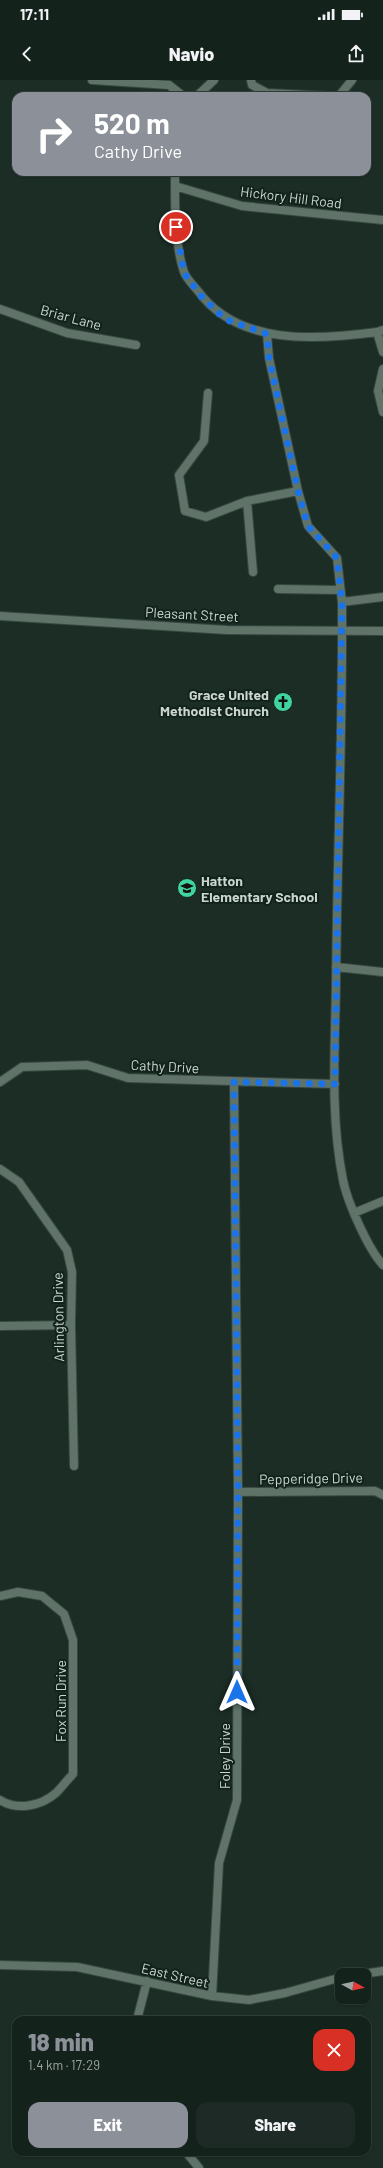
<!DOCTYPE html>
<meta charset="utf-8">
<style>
body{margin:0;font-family:Barlow,sans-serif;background:#1d2a25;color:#f1f3f6;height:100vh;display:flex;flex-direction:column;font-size:15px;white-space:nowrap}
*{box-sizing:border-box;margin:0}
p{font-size:13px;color:#9da4a3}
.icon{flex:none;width:22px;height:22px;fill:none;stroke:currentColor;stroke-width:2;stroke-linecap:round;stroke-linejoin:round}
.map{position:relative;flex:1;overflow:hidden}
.details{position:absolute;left:12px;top:1936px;width:359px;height:140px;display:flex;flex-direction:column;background:#14221c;border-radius:12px;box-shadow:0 1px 3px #0004,0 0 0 1px #333f3b}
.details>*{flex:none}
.guide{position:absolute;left:12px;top:12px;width:359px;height:84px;border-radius:12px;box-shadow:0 1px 3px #0004,0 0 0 1px #333f3b;background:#8c9099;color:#fff;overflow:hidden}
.needle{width:26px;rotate:98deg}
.controls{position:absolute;left:335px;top:1888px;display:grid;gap:8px}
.controls a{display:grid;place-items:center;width:36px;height:36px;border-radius:8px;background:#14221c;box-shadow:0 1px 3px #0004,0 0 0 1px #333f3b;font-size:20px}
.pin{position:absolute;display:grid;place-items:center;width:34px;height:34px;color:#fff;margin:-17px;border:2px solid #fff;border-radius:50%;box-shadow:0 1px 4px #0007}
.me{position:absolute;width:44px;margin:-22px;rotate:0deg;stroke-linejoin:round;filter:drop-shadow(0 0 3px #0008)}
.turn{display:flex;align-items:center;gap:14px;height:84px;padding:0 16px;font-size:18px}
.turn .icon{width:52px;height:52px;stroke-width:2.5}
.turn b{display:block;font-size:28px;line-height:34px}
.round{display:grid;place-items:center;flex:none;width:42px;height:42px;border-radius:12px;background:#1d2a25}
.headline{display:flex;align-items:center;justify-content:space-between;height:68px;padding:0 16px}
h1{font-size:24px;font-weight:800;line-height:30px;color:#8c9099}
.cta{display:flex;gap:8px;margin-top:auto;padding:8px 16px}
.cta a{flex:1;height:46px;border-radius:12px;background:#8c9099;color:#fff;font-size:16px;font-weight:800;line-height:46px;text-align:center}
.cta a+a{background:#1d2a25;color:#f1f3f6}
.status{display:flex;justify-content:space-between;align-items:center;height:28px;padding:0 20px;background:#14221c;direction:ltr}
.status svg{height:11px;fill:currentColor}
header{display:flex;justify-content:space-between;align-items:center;height:52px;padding:0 16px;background:#14221c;font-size:18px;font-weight:800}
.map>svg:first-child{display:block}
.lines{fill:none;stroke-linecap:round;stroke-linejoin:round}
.minor-casing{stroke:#384741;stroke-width:10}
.minor{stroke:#5f7369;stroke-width:8}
.route{stroke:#1a73e8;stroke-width:7;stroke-dasharray:0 12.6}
.labels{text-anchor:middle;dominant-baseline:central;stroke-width:4;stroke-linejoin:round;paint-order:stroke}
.street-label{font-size:14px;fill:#cbd6d1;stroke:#11231b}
.poi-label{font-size:14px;font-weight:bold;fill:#cbd6d1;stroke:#11231b;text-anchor:end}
</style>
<div class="status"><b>17:11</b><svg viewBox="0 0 49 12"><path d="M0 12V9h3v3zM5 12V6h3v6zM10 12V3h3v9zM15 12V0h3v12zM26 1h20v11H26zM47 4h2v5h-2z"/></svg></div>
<header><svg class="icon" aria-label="back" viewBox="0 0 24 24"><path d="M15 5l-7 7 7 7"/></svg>Navio<svg class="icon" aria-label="share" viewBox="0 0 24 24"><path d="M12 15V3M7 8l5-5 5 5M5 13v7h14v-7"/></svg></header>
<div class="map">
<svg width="383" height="2088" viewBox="0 0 383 2088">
<rect width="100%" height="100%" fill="#1b2d25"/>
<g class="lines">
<defs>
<path id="minor" d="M92,0L169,5L183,16
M251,0L252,5L267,13L328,16
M197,16L214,0
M339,16L352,0
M175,92C175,123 174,162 184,192C186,198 193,205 198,211C238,266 317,260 377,252L383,250
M175,106L242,126L383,140
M0,229L67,253L136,265
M377,252L383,272
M267,254L269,278L298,411L308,446L337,478L342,522C343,650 337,777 336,904C335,969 330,1036 343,1100C347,1121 368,1169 383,1185
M383,289L378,311L383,332
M208,313L204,361L179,395L185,431L206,437L247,421L298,411
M247,421L253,492
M278,509L340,510
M342,522L383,517
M0,536L227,550L383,551
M336,887L383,892
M0,1002L22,987L87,985L128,998L335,1004
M0,1089L19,1102L67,1170L72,1192L71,1245L74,1386
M354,1133L383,1121
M0,1246L71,1245
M238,1412L375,1411L383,1415
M0,1516L18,1512L42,1516L64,1534L73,1560V1694C67,1700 62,1707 56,1713C41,1726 17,1731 0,1720
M0,1885L77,1887L212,1916L249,1920L285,1913L342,1897
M356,1895L383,1891
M212,1916L219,1783L237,1720L238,1412L234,1002
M137,1940L147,1901
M186,2072L199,2088"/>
</defs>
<use href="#minor" class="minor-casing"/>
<use href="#minor" class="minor"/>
</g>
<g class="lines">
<path class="route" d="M176,147L184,193L202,217L225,239L267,254L269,278L298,411L308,446L337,478L342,522L335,1004L234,1002L238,1412L237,1612"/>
</g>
<defs>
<symbol id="church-disc" viewBox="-11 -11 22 22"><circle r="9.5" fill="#42d4a0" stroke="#11231b"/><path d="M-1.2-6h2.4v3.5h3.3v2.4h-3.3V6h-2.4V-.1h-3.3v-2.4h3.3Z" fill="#111"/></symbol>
<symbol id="school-disc" viewBox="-11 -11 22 22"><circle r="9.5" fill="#42d4a0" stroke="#11231b"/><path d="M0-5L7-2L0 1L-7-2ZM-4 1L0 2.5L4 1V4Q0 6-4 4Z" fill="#111"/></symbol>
</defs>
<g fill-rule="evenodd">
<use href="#church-disc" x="272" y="611" width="22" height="22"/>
<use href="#school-disc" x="176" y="797" width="22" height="22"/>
</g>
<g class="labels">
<g class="street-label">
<text transform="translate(291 117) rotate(7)">Hickory Hill Road</text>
<text transform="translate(71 237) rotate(15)">Briar Lane</text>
<text transform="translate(192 534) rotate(3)">Pleasant Street</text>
<text transform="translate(165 986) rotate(3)">Cathy Drive</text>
<text transform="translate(58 1237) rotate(-91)">Arlington Drive</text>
<text transform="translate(311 1398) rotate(-1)">Pepperidge Drive</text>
<text transform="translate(60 1621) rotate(-90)">Fox Run Drive</text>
<text transform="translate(224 1676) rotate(-90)">Foley Drive</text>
<text transform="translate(175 1895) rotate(13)">East Street</text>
</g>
<g class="poi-label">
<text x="269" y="614">Grace United<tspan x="269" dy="16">Methodist Church</tspan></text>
<text x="201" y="800" text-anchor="start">Hatton<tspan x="201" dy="16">Elementary School</tspan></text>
</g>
</g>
</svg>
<div class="controls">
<a><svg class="needle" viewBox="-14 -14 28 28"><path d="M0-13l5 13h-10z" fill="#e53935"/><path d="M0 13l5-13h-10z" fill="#9da4a3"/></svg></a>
</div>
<div class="pin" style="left:176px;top:147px;background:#d93025"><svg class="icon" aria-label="arrive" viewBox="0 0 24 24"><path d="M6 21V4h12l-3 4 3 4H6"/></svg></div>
<svg class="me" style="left:237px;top:1612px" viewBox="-20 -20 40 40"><path d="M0-17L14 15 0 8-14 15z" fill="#1a73e8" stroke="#fff" stroke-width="4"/></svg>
<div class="guide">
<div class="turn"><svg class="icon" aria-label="right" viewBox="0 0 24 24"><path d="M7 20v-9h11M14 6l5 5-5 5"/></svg><div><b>520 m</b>Cathy Drive</div></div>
</div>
<section class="details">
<div class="headline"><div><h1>18 min</h1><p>1.4 km · 17:29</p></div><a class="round" style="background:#d93025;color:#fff"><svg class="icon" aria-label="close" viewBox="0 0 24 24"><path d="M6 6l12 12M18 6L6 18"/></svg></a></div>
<div class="cta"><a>Exit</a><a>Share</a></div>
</section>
</div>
